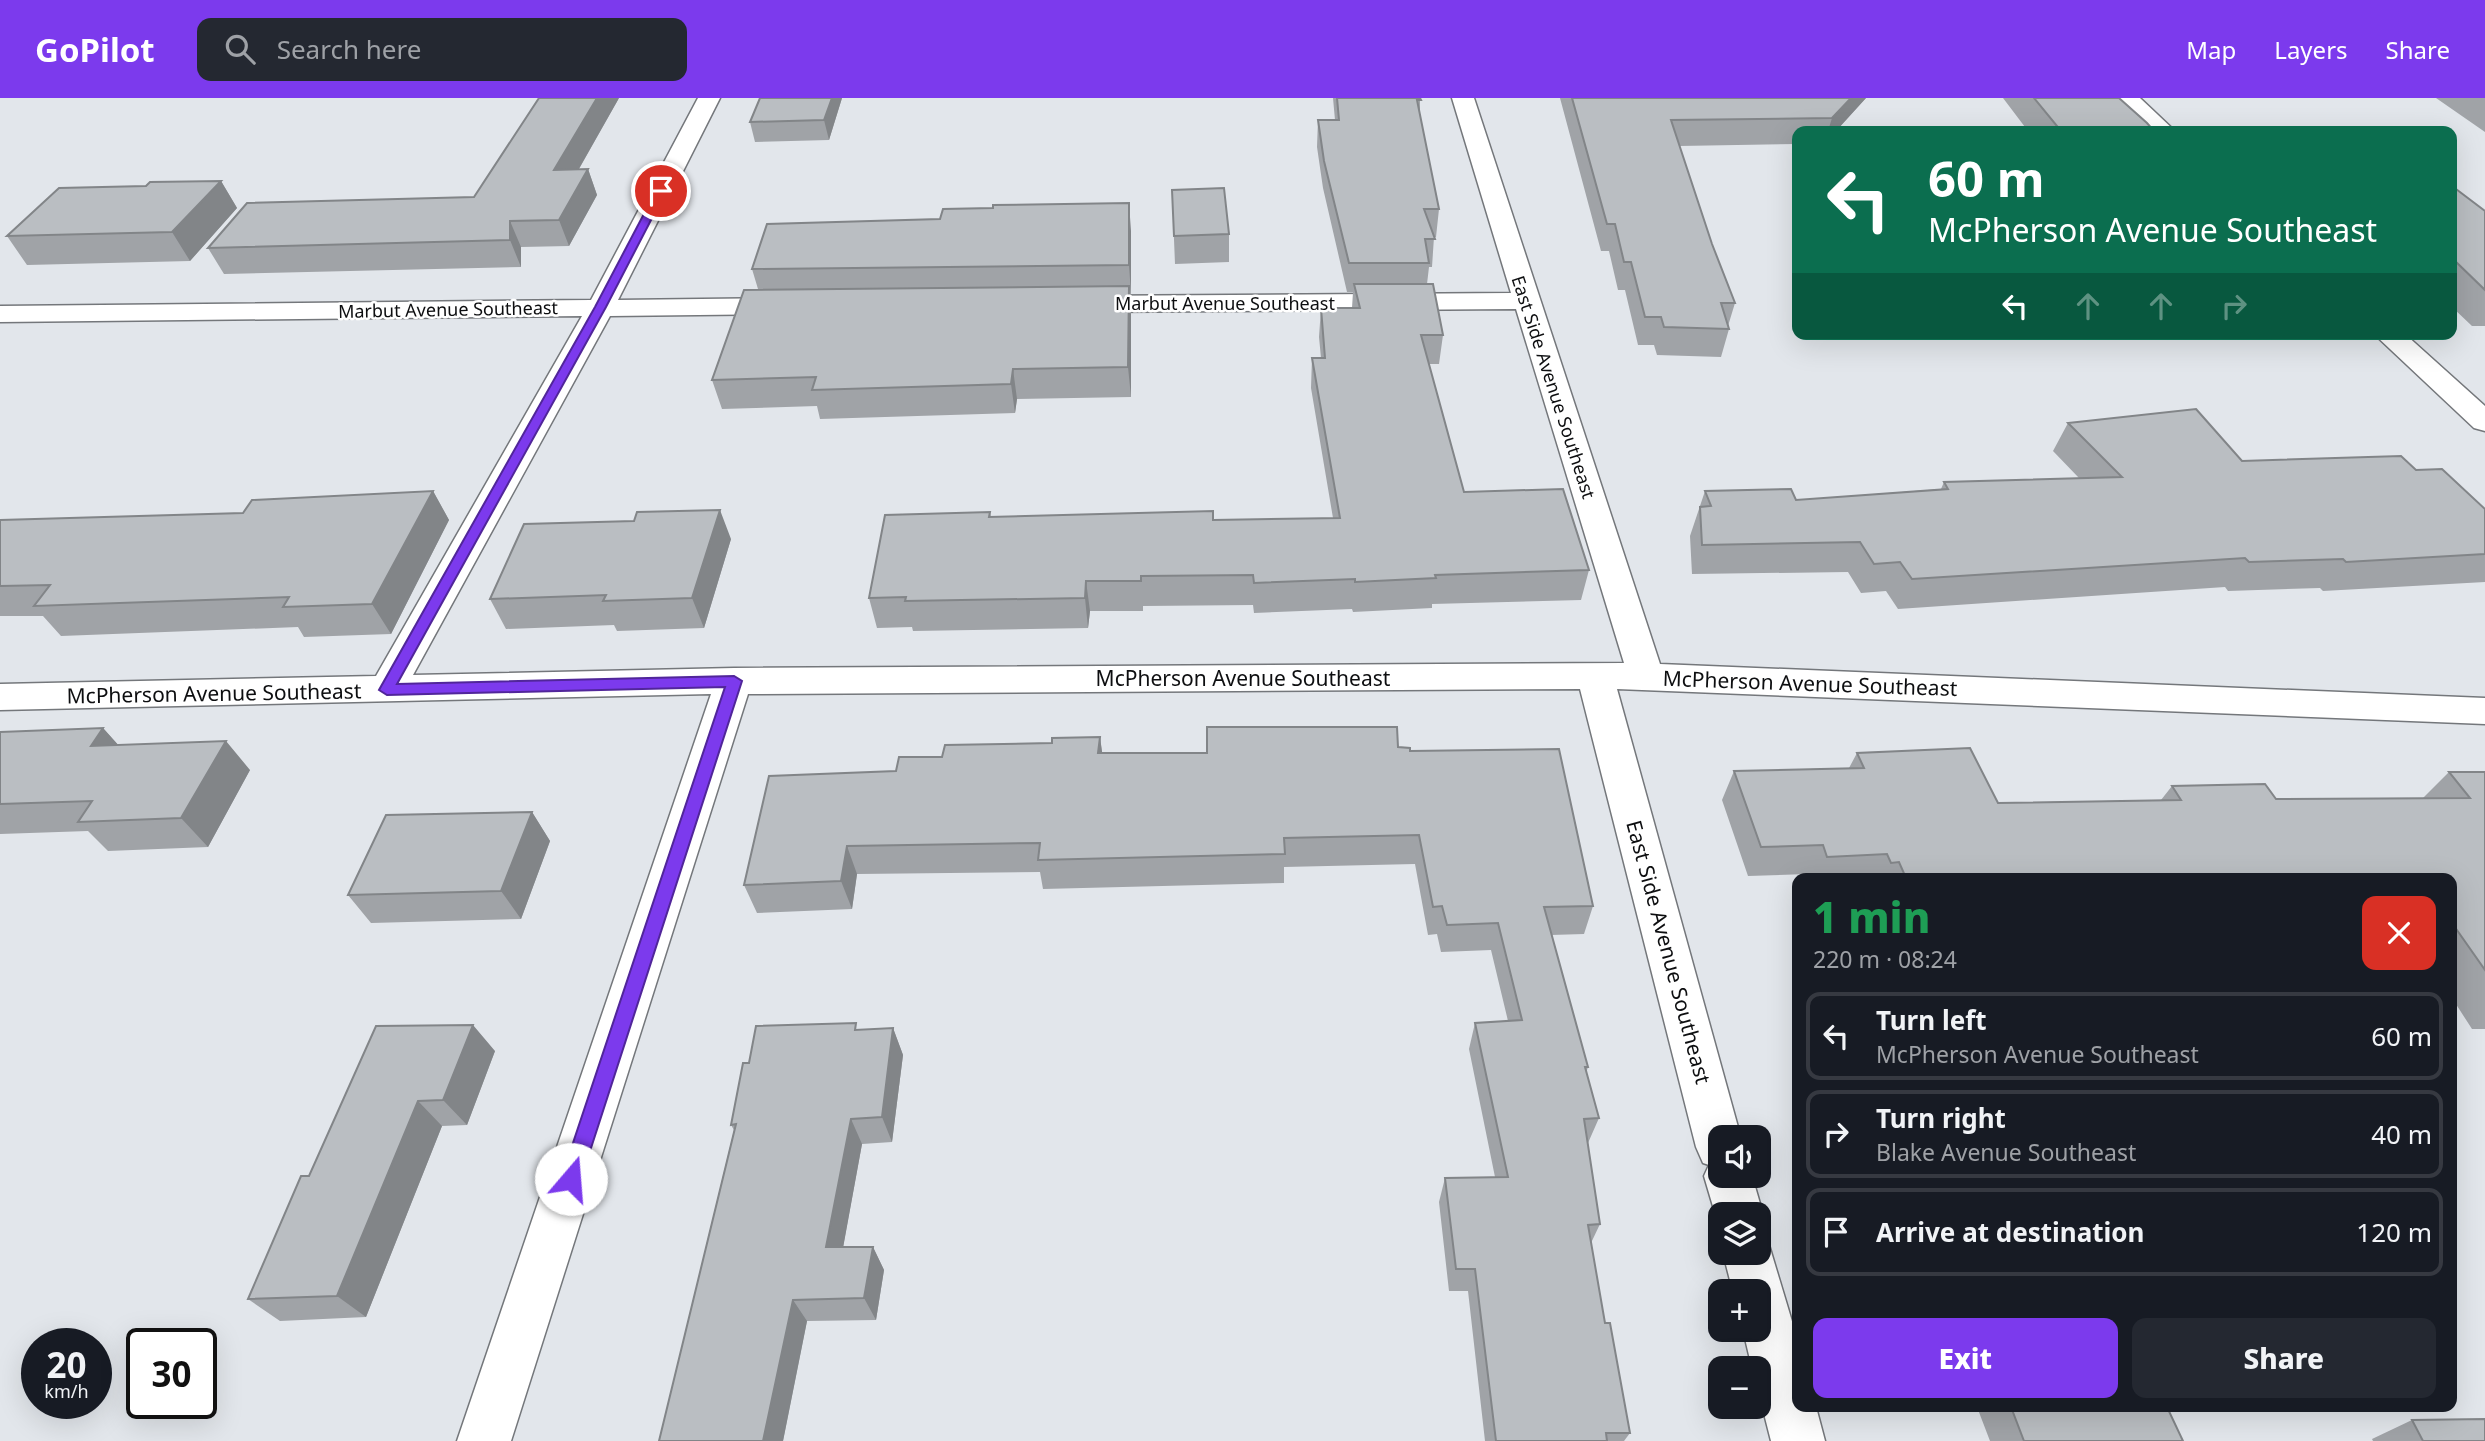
<!DOCTYPE html>
<meta charset="utf-8">
<style>
body{margin:0;font-family:"Noto Sans",sans-serif;background:#242831;color:#f1f3f6;height:100vh;display:flex;flex-direction:column;font-size:26px;white-space:nowrap}
*{box-sizing:border-box;margin:0}
p{font-size:23px;color:#9ea1a6}
.icon{flex:none;width:38px;height:38px;fill:none;stroke:currentColor;stroke-width:2;stroke-linecap:round;stroke-linejoin:round}
.map{position:relative;flex:1;overflow:hidden}
.sheet{position:absolute;left:1792px;top:775px;width:665px;height:539px;display:flex;flex-direction:column;background:#171b24;border-radius:14px;box-shadow:0 7px 28px #0002}
.sheet>*{flex:none}
.banner{position:absolute;left:1792px;top:28px;width:665px;height:214px;border-radius:14px;box-shadow:0 7px 28px #0002;background:#0b6e4f;color:#fff;overflow:hidden}
.buttons{position:absolute;left:1708px;top:1027px;display:grid;gap:14px}
.buttons a{display:grid;place-items:center;width:63px;height:63px;border-radius:14px;background:#171b24;box-shadow:0 7px 28px #0002;font-size:35px}
.speed{position:absolute;left:21px;top:1230px;display:flex;gap:14px;font-size:35px;font-weight:700;text-align:center}
.speed>*{display:grid;place-content:center;width:91px;height:91px;border-radius:50%;background:#171b24;box-shadow:0 7px 28px #0002;line-height:1}
.speed small{font-size:18px;font-weight:400}
.speed .limit{border:4px solid #111;border-radius:10px;background:#fff;color:#111}
.pin{position:absolute;display:grid;place-items:center;width:60px;height:60px;color:#fff;margin:-30px;border:4px solid #fff;border-radius:50%;box-shadow:0 2px 7px #0007}
.me{position:absolute;width:77px;margin:-38px;rotate:18deg;stroke-linejoin:round;filter:drop-shadow(0 0 5px #0008)}
.turn{display:flex;align-items:center;gap:24px;height:147px;padding:0 21px;font-size:32px}
.turn .icon{width:91px;height:91px;stroke-width:2.5}
.turn b{display:block;font-size:49px;line-height:60px}
.lanes{display:flex;align-items:center;height:66px;padding:0 21px;background:#0003;justify-content:center;gap:35px;direction:ltr}
.lanes .off{opacity:.35}
.round{display:grid;place-items:center;flex:none;width:74px;height:74px;border-radius:14px;background:#242831}
.overview{display:flex;align-items:center;justify-content:space-between;height:119px;padding:0 21px}
h1{font-size:42px;font-weight:800;line-height:52px;color:#1e9e55}
.button{display:flex;gap:14px;margin-top:auto;padding:14px 21px}
.button a{flex:1;height:80px;border-radius:14px;background:#7c3aed;color:#fff;font-size:28px;font-weight:800;line-height:80px;text-align:center}
.button a+a{background:#242831;color:#f1f3f6}
ul{padding:0;list-style:none}
li{display:flex;align-items:center;gap:21px;height:88px;margin:0 14px 10px;padding:0 7px;border:4px solid #363941;border-radius:14px}
li div{flex:1}
li b{display:block;font-size:26px}
li em{font-style:normal}
header{display:flex;align-items:center;gap:42px;box-sizing:border-box;height:98px;padding:0 35px;background:#7c3aed;color:#fff}
header strong{font-size:33px}
nav{display:flex;gap:38px;margin-inline-start:auto;font-size:24px}
.search{width:490px;height:63px;background:#242831;display:flex;align-items:center;gap:18px;box-sizing:border-box;padding:0 24px;border-radius:14px;color:#9ea1a6;font-size:26px}
.map>svg:first-child{display:block}
.lines{fill:none;stroke-linecap:round;stroke-linejoin:round}
.street-casing{stroke:#74777b;stroke-width:3}
.street{fill:#fff;fill-rule:evenodd}
.wall{fill:#a0a3a7}
.shaded-wall{fill:#828588}
.building{fill:#babec2;stroke:#828588;stroke-width:2}
.route{fill:#7c3aed;stroke:#51269a;stroke-width:2}
.labels{text-anchor:middle;dominant-baseline:central;stroke-width:5;stroke-linejoin:round;paint-order:stroke}
.far-street-label{font-size:18px;fill:#0d0e10;stroke:#fff}
.street-label{font-size:21px;fill:#0d0e10;stroke:#fff}
</style>
<header>
<strong>GoPilot</strong>
<div class="search"><svg class="icon" aria-label="search" viewBox="0 0 24 24"><circle cx="10" cy="10" r="6"/><path d="M15 15l6 6"/></svg>Search here</div>
<nav><a>Map</a><a>Layers</a><a>Share</a></nav>
</header>
<div class="map">
<svg width="2485" height="1343" viewBox="0 0 2485 1343">
<rect width="100%" height="100%" fill="#e2e6eb"/>
<g class="lines">
<defs>
<path id="street" d="M698,0H720L618,202L792,200L802,202L806,208L802,214L792,216L610,218L413,577L734,570L1624,565L1516,211L1076,214L1066,212L1062,206L1066,200L1076,198L1511,195L1452,0H1474L1660,566L2485,600V626L1617,591L1741,1040H1720V1078H1752L1763,1116L1759,1125V1116H1720V1132L1704,1078L1709,1067L1703,1065L1696,1049L1580,591L748,596L511,1343H457L711,596L0,612V586L376,578L582,218L0,224V208L591,202Z
M2116,0H2140L2175,33H2151Z
M2374,236H2405L2485,308V333L2474,330Z
M1759,1135L1766,1137L1797,1240V1309H1816L1825,1343H1771L1759,1296V1270H1752L1743,1232H1759V1194H1733L1723,1155H1759Z"/>
</defs>
<use href="#street" class="street-casing"/>
<use href="#street" class="street"/>
</g>
<path class="wall" d="M619,0L579,71H588L597,97L569,148L521,149V169L224,176L208,150L474,99Z
M760,0H842L829,42L755,44L750,24Z
M1333,0H1420V17L1439,111L1436,139H1434L1432,169H1429L1427,186L1443,237L1439,266H1429L1464,394L1589,472L1581,502L1432,506V510L1353,514L1352,511L1254,515L1253,507L1143,508V513H1090L1088,530L913,533L912,529L877,530L869,500L990,414L991,419L1213,422L1333,420L1311,290L1312,260H1321L1319,239L1321,210H1352L1353,194H1347L1323,90L1317,49L1318,22H1335Z
M1560,0H1866L1836,33H1797V46L1679,48L1712,146L1735,205L1728,228L1729,231L1721,259L1657,257L1654,247H1638L1625,192H1618L1609,153H1601Z
M2003,0H2119L2154,33H2028Z
M2436,0H2485V34Z
M221,83L237,110L190,163L27,167L7,138L146,88Z
M2452,88L2485,113V228H2472L2452,209Z
M1172,92L1229,136V164L1175,166Z
M1131,133V196H1129L1131,217V299L1017,301L1015,315L820,321L817,308L722,311L712,282L758,191L752,171Z
M2068,325L2242,363L2416,372L2485,411V484L2323,493L2320,490L2228,493L2225,489L1898,511L1886,493L1861,495L1848,474L1692,476L1690,438L1705,393L1796,402L1941,391L1944,384L2079,380L2053,353Z
M433,393L449,422L391,536L304,539L298,529L61,538L43,518H0V422L243,415Z
M731,441L704,530L617,533L614,527L506,531L490,501Z
M103,630L118,647L250,672L208,749L108,753L88,733L0,736V634Z
M1100,639L1102,655H1207L1398,649L1410,653L1593,808L1584,836L1551,837L1588,969L1586,975L1599,1020L1588,1045L1600,1126L1591,1145L1605,1225L1630,1335L1624,1343H1485L1468,1193H1449L1439,1104L1445,1080L1495,1079L1469,951L1475,925L1508,923L1491,852L1441,854L1437,836L1428,837L1415,766L1284,769V785L1043,791L1040,774L857,776L852,811L757,815L744,787L896,673L942,659Z
M1857,655L1998,705L2161,702L2172,688L2276,701H2422L2449,674H2485V931H2472L2452,900V780H1810L1808,776L1748,778L1722,702L1734,673L1849,670Z
M532,714L550,743L521,821L371,825L348,797Z
M376,928L495,953L467,1027L442,1028L366,1219L280,1223L248,1201L309,1078Z
M893,930L903,957L892,1044L862,1046L843,1149H873L884,1172L876,1222L807,1223L783,1343H659L734,1032L731,1027L859,932Z
M1977,1309H2167L2183,1343H1990Z
M2412,1322L2485,1343H2373L2372,1341Z"/>
<path class="shaded-wall" d="M597,0H619L564,97L554,72Z
M832,0H842L829,42L824,22Z
M1851,0H1866L1836,33H1828L1832,20Z
M588,71L597,97L569,148L559,122Z
M221,83L237,110L190,163L172,134Z
M1129,105L1131,133V196L1129,167Z
M510,123L521,149V169L510,142Z
M1129,188L1131,217V299L1128,269Z
M1013,271L1017,301L1015,315L1011,286Z
M433,393L449,422L391,536L372,506Z
M720,412L731,441L704,530L692,500Z
M1086,483L1090,513L1088,530L1085,500Z
M103,630L130,660L91,648Z
M1100,639L1104,668L1098,655Z
M226,643L250,672L208,749L181,720Z
M532,714L550,743L521,821L501,793Z
M847,748L857,776L852,811L841,783Z
M473,927L495,953L467,1027L443,1002Z
M893,930L903,957L892,1044L882,1019Z
M418,1003L442,1028L366,1219L337,1198Z
M851,1021L862,1046L839,1172L826,1149Z
M873,1149L884,1172L876,1222L864,1200Z
M793,1202L807,1223L783,1343H763Z"/>
<path class="building" d="M539,0H597L554,72L588,71L559,122L510,123V142L208,150L247,105L474,99Z
M760,0H832L824,22L750,24Z
M1337,0H1420L1421,2H1417L1439,111H1424L1435,141H1425L1429,165H1349L1324,63L1318,22H1339Z
M1572,0H1851L1832,20L1671,22L1712,146L1735,205H1721L1729,231L1664,229L1661,219H1645L1631,164H1624L1615,126H1607Z
M2034,0H2119L2147,25L2154,33H2061Z
M221,83L172,134L7,138L59,90L146,88L150,84Z
M2452,88L2485,113V192L2452,160Z
M1224,90L1229,136L1174,138L1172,92Z
M1129,105V167L752,171L767,126L940,121L943,111L993,110V107Z
M1354,186H1433L1443,237H1421L1464,394L1563,391L1589,472L1435,477L1436,480L1355,484V481L1254,485L1253,477L1141,478V483H1086L1085,500L905,503L906,499L869,500L885,417L990,414L989,419L1213,413V422L1340,420L1312,260H1325L1321,210H1360Z
M1129,188L1128,269L1013,271L1011,286L812,292L816,279L712,282L744,192Z
M2196,311L2242,363L2401,358L2416,372L2442,371L2485,411V456L2346,464L2343,461L2249,464L2245,460L1912,481L1900,464L1874,466L1860,444L1702,447L1700,409L1711,408L1705,393L1791,391L1796,402L1948,391L1944,384L2122,379L2068,325Z
M433,393L372,506L283,509L289,499L34,508L50,487L0,488V422L243,415L252,402Z
M720,412L692,500L603,503L606,497L490,501L524,426L634,423L637,414Z
M1207,629H1397L1398,649L1410,650V653L1559,651L1593,808L1544,809L1588,969H1585L1599,1020L1584,1021L1600,1126L1588,1127L1605,1225H1610L1630,1335H1606L1607,1343H1496L1475,1171H1456L1445,1080L1508,1079L1475,925L1522,922L1498,825L1447,827L1442,808L1433,809L1419,737L1284,740L1285,756L1038,762L1040,745L847,748L841,783L744,787L769,678L896,673L899,659H942L945,647L1052,645V640L1100,639L1098,655H1207Z
M103,630L91,648L226,643L181,720L78,724L92,703L0,706V634Z
M1970,650L1998,705L2181,702L2172,688L2265,686L2276,701L2470,700L2449,674H2485V872L2452,825V780H1906L1899,764L1891,765L1887,756L1827,759L1823,747L1761,749L1734,673L1864,670L1857,655Z
M532,714L501,793L348,797L386,717Z
M856,925L855,932L893,930L882,1019L851,1021L826,1149H873L864,1200L793,1202L763,1343H659L736,1026L731,1027L743,965H749L756,928Z
M473,927L443,1002L418,1003L337,1198L248,1201L301,1078H309L376,928Z
M2011,1309H2167L2183,1343H2024Z
M2485,1321V1343H2423L2412,1322Z"/>
<path class="route" d="M661,90L666,93L606,209L397,586L734,578L742,583L581,1081L578,1088L571,1091L564,1088L561,1081L725,589L387,597L379,592L595,209L656,93Z"/>
<g class="labels">
<g class="far-street-label">
<text x="1225" y="205">Marbut Avenue Southeast</text>
<text transform="translate(448 211) rotate(-1)">Marbut Avenue Southeast</text>
<text transform="translate(1554 289) rotate(72)">East Side Avenue Southeast</text>
</g>
<g class="street-label">
<text x="1243" y="580">McPherson Avenue Southeast</text>
<text transform="translate(1810 585) rotate(2)">McPherson Avenue Southeast</text>
<text transform="translate(214 595) rotate(-1)">McPherson Avenue Southeast</text>
<text transform="translate(1669 854) rotate(75)">East Side Avenue Southeast</text>
</g>
</g>
</svg>
<div class="buttons">
<a><svg class="icon" aria-label="sound" viewBox="0 0 24 24"><path d="M4 9h4l5-4v14l-5-4H4zM17 9q2 3 0 6"/></svg></a>
<a><svg class="icon" aria-label="layers" viewBox="0 0 24 24"><path d="M12 4l9 5-9 5-9-5zM3 14l9 5 9-5"/></svg></a>
<a>+</a>
<a>−</a>
</div>
<div class="speed"><div>20<small>km/h</small></div><div class="limit">30</div></div>
<div class="pin" style="left:661px;top:93px;background:#d93025"><svg class="icon" aria-label="arrive" viewBox="0 0 24 24"><path d="M6 21V4h12l-3 4 3 4H6"/></svg></div>
<svg class="me" style="left:571px;top:1081px" viewBox="-20 -20 40 40"><circle r="19" fill="#fff"/><path d="M0-13L10 11 0 6-10 11z" fill="#7c3aed"/></svg>
<div class="banner">
<div class="turn"><svg class="icon" aria-label="left" viewBox="0 0 24 24"><path d="M17 20v-9H6M10 6l-5 5 5 5"/></svg><div><b>60 m</b>McPherson Avenue Southeast</div></div>
<div class="lanes"><svg class="icon" aria-label="left" viewBox="0 0 24 24"><path d="M17 20v-9H6M10 6l-5 5 5 5"/></svg><svg class="icon off" aria-label="ahead" viewBox="0 0 24 24"><path d="M12 20V5M6 11l6-6 6 6"/></svg><svg class="icon off" aria-label="ahead" viewBox="0 0 24 24"><path d="M12 20V5M6 11l6-6 6 6"/></svg><svg class="icon off" aria-label="right" viewBox="0 0 24 24"><path d="M7 20v-9h11M14 6l5 5-5 5"/></svg></div>
</div>
<section class="sheet">
<div class="overview"><div><h1>1 min</h1><p>220 m · 08:24</p></div><a class="round" style="background:#d93025;color:#fff"><svg class="icon" aria-label="close" viewBox="0 0 24 24"><path d="M6 6l12 12M18 6L6 18"/></svg></a></div>
<ul>
<li><svg class="icon" aria-label="left" viewBox="0 0 24 24"><path d="M17 20v-9H6M10 6l-5 5 5 5"/></svg><div><b>Turn left</b><p>McPherson Avenue Southeast</p></div><em>60 m</em></li>
<li><svg class="icon" aria-label="right" viewBox="0 0 24 24"><path d="M7 20v-9h11M14 6l5 5-5 5"/></svg><div><b>Turn right</b><p>Blake Avenue Southeast</p></div><em>40 m</em></li>
<li><svg class="icon" aria-label="arrive" viewBox="0 0 24 24"><path d="M6 21V4h12l-3 4 3 4H6"/></svg><div><b>Arrive at destination</b></div><em>120 m</em></li>
</ul>
<div class="button"><a>Exit</a><a>Share</a></div>
</section>
</div>
